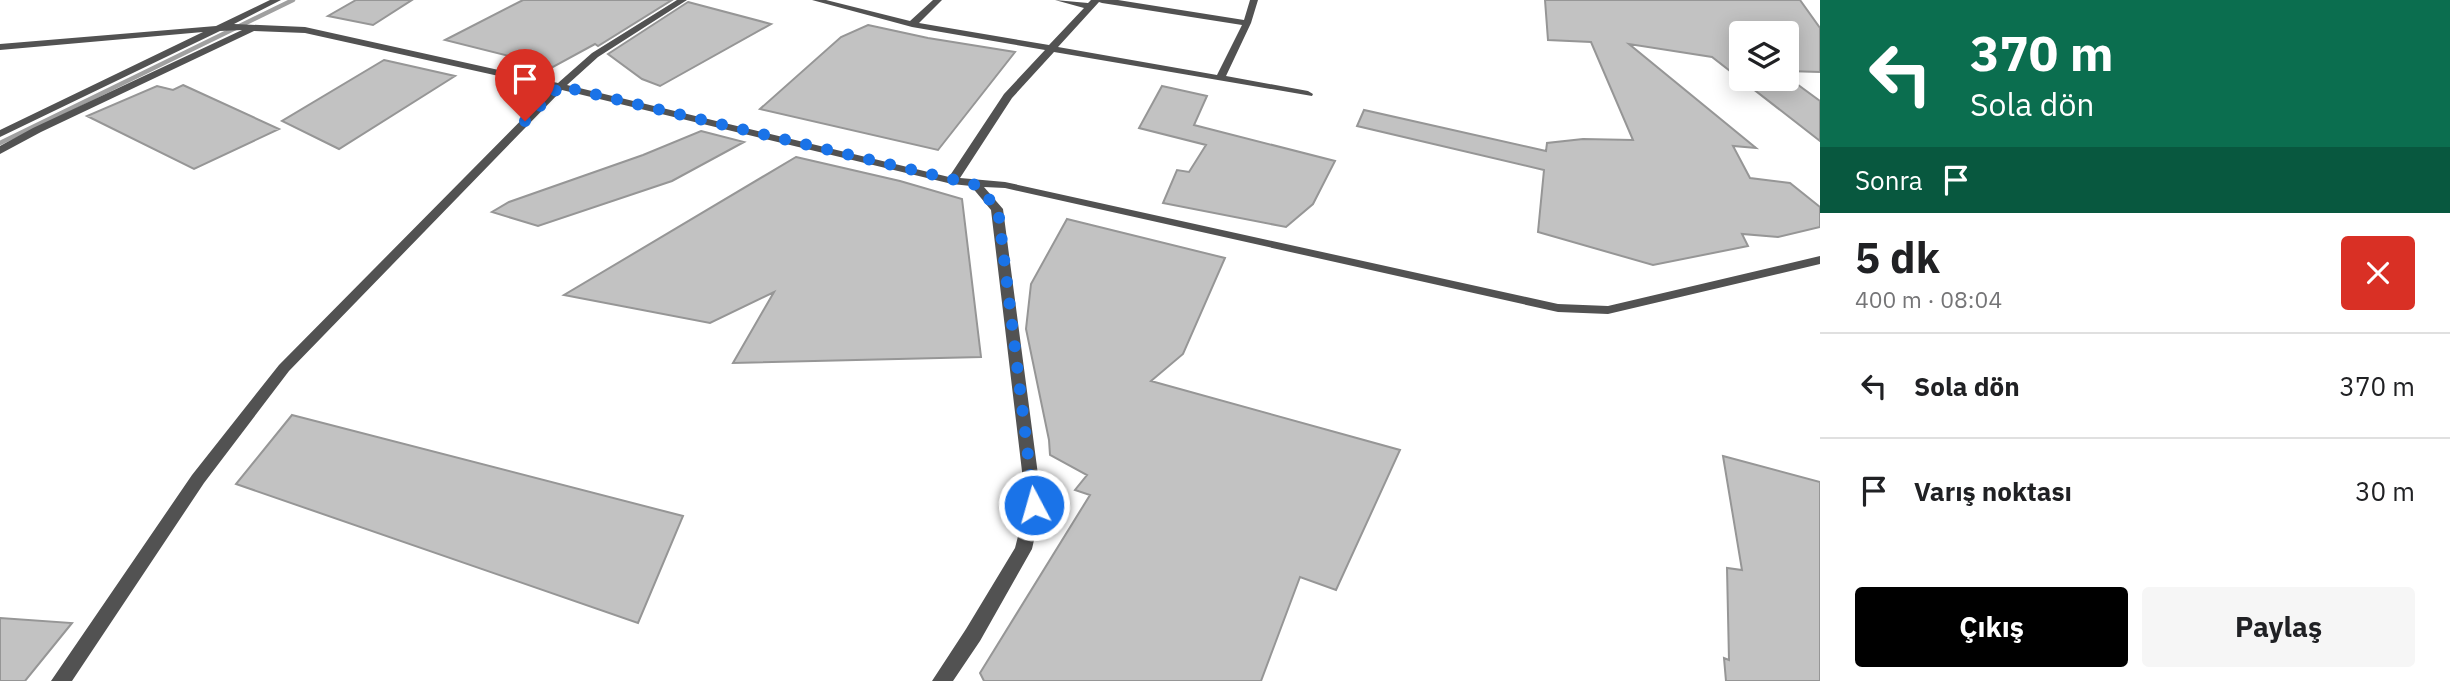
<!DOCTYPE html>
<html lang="tr">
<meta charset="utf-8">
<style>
body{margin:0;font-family:"IBM Plex Sans",sans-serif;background:#f6f6f6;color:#202124;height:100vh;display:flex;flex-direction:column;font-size:26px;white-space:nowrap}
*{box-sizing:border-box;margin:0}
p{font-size:23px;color:#757577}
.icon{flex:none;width:38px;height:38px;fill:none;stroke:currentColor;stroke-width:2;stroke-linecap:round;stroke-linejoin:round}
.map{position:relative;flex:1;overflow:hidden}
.side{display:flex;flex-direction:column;background:#fff;width:630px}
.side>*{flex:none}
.top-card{background:#0b6e4f;color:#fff;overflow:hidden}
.buttons{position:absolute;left:1729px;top:21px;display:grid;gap:14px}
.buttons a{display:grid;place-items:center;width:70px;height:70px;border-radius:7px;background:#fff;box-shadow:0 4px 18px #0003;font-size:35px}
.pin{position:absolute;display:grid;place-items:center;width:60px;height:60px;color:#fff;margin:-72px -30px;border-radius:50% 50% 50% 0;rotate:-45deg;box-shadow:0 0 7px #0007}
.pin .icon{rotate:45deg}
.me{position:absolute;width:77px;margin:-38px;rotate:354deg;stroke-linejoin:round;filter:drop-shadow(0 0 5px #0008)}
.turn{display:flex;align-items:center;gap:24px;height:147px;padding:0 35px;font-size:32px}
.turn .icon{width:91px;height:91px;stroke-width:2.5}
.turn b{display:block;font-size:49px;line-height:60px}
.then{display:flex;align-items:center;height:66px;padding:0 35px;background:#0003;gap:14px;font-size:26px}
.round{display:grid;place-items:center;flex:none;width:74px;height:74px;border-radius:7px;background:#f6f6f6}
.summary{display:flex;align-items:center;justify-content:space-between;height:119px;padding:0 35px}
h1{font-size:42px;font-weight:700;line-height:52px}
.action{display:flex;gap:14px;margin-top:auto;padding:14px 35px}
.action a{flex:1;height:80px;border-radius:7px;background:#000;color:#fff;font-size:28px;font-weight:700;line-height:80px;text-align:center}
.action a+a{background:#f6f6f6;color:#202124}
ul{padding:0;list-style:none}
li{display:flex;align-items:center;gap:21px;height:105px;padding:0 35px;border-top:2px solid #e0e0e0}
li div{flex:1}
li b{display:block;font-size:26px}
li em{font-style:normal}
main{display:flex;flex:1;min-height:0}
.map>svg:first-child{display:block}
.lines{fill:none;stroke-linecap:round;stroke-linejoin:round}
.stream{stroke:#a0a0a0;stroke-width:4.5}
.building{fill:#c2c2c2;stroke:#969696;stroke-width:2}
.street{fill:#525252;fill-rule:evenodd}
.route{stroke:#1a73e8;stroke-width:12;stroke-dasharray:0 21.6}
</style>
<main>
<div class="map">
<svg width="1820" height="681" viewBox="0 0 1820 681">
<rect width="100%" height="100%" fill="#fff"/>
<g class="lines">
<path class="stream" d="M0,143L293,0"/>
</g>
<path class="building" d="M356,0H412L373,25L328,16Z
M523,0H672L598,46L595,44L553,67L445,40Z
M1545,0H1800L1820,28V72L1787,71V33H1741V79H1790L1820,101V141L1712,57L1629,44L1756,148L1733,146L1750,178L1790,183L1820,207V227L1778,237L1742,234L1748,246L1653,265L1538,232L1544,170L1357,126L1364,110L1546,151L1547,143L1583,139L1633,140L1591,42L1548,40Z
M688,2L771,24L660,86L642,79L608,54Z
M868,25L928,38L1015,52L938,150L760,109L841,37Z
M384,60L455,76L339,149L282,121Z
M183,85L279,129L194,169L87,116L157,86L173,90Z
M1162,86L1207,96L1194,125L1335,161L1313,204L1286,227L1163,203L1177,170L1189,172L1206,145L1139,128Z
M701,131L744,142L672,181L538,226L492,212L509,202L643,155Z
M796,157L900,181L962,199L981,357L733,363L774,292L710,323L564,295Z
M1067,219L1225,258L1183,354L1151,381L1400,450L1336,590L1300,577L1261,681H984L980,673L1090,495L1075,490L1087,475L1050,455L1049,440L1026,329L1031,284Z
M292,415L683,516L638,623L236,484Z
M1723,456L1820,482V681H1726L1724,658L1729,660L1727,568L1742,570Z
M0,618L72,623L25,681H0Z"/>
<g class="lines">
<path class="street" d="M270,0H281L234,24L305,27L558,83L592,53L677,0H687L598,57L567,85L949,177L1004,94L1045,50L912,27L812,0H826L910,21L933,0H942L919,23L1049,45L1084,8L1055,0L1088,3L1091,0H1118L1244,20L1250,0H1258L1251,23L1226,76L1308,91L1313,94L1312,96L1054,52L1012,98L960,178L1005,182L1558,304L1608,306L1820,256V264L1608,314L1558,312L1005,188L984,187L1003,209L1042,505L1032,549L980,641L953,681H932L966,629L1015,548L1026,505L991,210L971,186L952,184L562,90L289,371L204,483L72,681H51L192,475L279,365L553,88L305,33L254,31L41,132L0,154V146L33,128L242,30L220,31L0,137V130L203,32L0,50V44L216,26ZM1099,2L1102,3L1242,25L1217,75L1058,47Z"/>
</g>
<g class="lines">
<path class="route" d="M525,121L560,86L976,185L998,209L1034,505"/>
</g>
</svg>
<div class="buttons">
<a><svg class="icon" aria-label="layers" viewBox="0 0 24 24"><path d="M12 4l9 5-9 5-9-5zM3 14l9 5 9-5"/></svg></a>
</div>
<div class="pin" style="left:525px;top:121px;background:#d93025"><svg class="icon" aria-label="arrive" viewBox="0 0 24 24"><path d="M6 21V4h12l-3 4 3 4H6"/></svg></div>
<svg class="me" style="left:1034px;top:505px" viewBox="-20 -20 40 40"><circle r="17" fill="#1a73e8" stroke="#fff" stroke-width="3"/><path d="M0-11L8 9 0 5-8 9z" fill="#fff"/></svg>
</div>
<section class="side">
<div class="top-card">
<div class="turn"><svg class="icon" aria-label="left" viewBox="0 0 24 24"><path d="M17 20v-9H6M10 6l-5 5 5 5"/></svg><div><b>370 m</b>Sola dön</div></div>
<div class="then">Sonra<svg class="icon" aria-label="arrive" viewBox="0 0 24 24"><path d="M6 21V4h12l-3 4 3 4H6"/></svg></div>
</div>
<div class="summary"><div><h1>5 dk</h1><p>400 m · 08:04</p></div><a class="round" style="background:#d93025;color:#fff"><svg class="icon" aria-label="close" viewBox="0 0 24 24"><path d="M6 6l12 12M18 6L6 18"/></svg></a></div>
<ul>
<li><svg class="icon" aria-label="left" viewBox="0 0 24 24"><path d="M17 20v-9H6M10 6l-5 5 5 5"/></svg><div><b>Sola dön</b></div><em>370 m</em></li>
<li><svg class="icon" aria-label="arrive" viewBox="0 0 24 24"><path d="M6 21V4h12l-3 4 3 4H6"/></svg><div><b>Varış noktası</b></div><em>30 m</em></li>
</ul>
<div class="action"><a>Çıkış</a><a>Paylaş</a></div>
</section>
</main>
